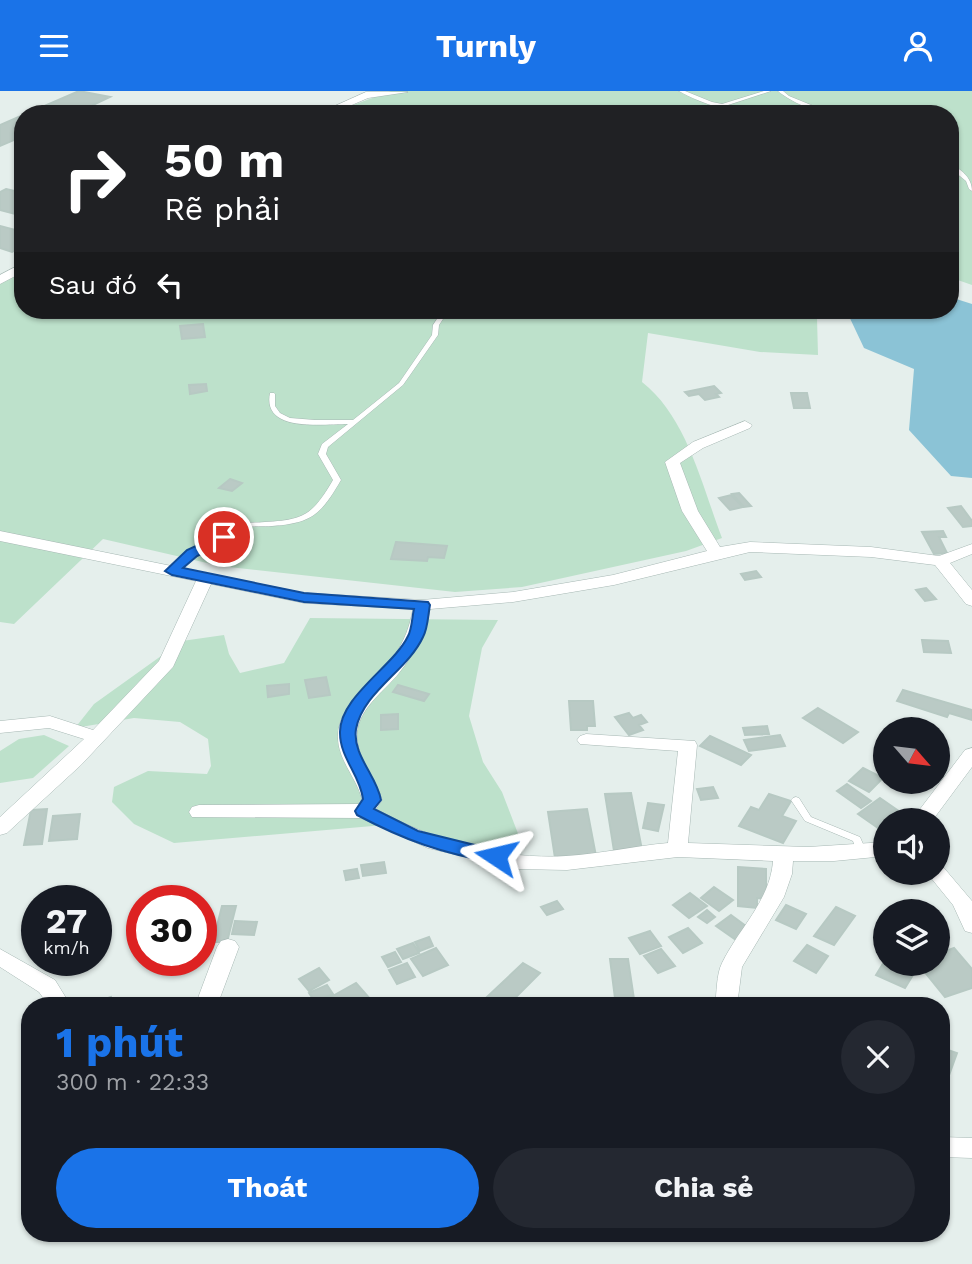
<!DOCTYPE html>
<html lang="vi">
<meta charset="utf-8">
<style>
body{margin:0;font-family:"Work Sans",sans-serif;background:#242831;color:#f1f3f6;height:100vh;display:flex;flex-direction:column;font-size:26px;white-space:nowrap}
*{box-sizing:border-box;margin:0}
p{font-size:23px;color:#9ea1a6}
.icon{flex:none;width:38px;height:38px;fill:none;stroke:currentColor;stroke-width:2;stroke-linecap:round;stroke-linejoin:round}
.map{position:relative;flex:1;overflow:hidden}
.panel{position:absolute;left:21px;top:906px;width:929px;height:245px;display:flex;flex-direction:column;background:#171b24;border-radius:28px;box-shadow:0 2px 5px #0004}
.panel>*{flex:none}
.guide{position:absolute;left:14px;top:14px;width:945px;height:214px;border-radius:28px;box-shadow:0 2px 5px #0004;background:#202124;color:#fff;overflow:hidden}
.needle{width:46px;rotate:118deg}
.buttons{position:absolute;left:873px;top:626px;display:grid;gap:14px}
.buttons a{display:grid;place-items:center;width:77px;height:77px;border-radius:50%;background:#171b24;box-shadow:0 2px 5px #0004;font-size:35px}
.speed{position:absolute;left:21px;top:794px;display:flex;gap:14px;font-size:35px;font-weight:700;text-align:center}
.speed>*{display:grid;place-content:center;width:91px;height:91px;border-radius:50%;background:#171b24;box-shadow:0 2px 5px #0004;line-height:1}
.speed small{font-size:18px;font-weight:400}
.speed .limit{border:10px solid #d22;background:#fff;color:#111}
.pin{position:absolute;display:grid;place-items:center;width:60px;height:60px;color:#fff;margin:-30px;border:4px solid #fff;border-radius:50%;box-shadow:0 2px 7px #0007}
.me{position:absolute;width:77px;margin:-38px;rotate:280deg;stroke-linejoin:round;filter:drop-shadow(0 0 5px #0008)}
.turn{display:flex;align-items:center;gap:24px;height:147px;padding:0 35px;font-size:32px}
.turn .icon{width:91px;height:91px;stroke-width:2.5}
.turn b{display:block;font-size:49px;line-height:60px}
.then{display:flex;align-items:center;height:66px;padding:0 35px;background:#0003;gap:14px;font-size:26px}
.round{display:grid;place-items:center;flex:none;width:74px;height:74px;border-radius:37px;background:#242831}
.head{display:flex;align-items:center;justify-content:space-between;height:119px;padding:0 35px}
h1{font-size:42px;font-weight:700;line-height:52px;color:#1a73e8}
.cta{display:flex;gap:14px;margin-top:auto;padding:14px 35px}
.cta a{flex:1;height:80px;border-radius:42px;background:#1a73e8;color:#fff;font-size:28px;font-weight:700;line-height:80px;text-align:center}
.cta a+a{background:#242831;color:#f1f3f6}
header{display:flex;justify-content:space-between;align-items:center;height:91px;padding:0 35px;background:#1a73e8;color:#fff;font-size:32px;font-weight:700}
.map>svg:first-child{display:block}
.green{fill:#bde1cb}
.water{fill:#8bc3d6}
.building{fill:#bacac5;stroke:#b7c9c3;stroke-width:2}
.lines{fill:none;stroke-linecap:round;stroke-linejoin:round}
.lane-casing{stroke:#a7b8b4;stroke-width:1}
.street-casing{stroke:#a7b8b4;stroke-width:1}
.lane{fill:#fff;fill-rule:evenodd}
.street{fill:#fff;fill-rule:evenodd}
.route{fill:#1a73e8;stroke:#114b97;stroke-width:2}
</style>
<header><svg class="icon" aria-label="menu" viewBox="0 0 24 24"><path d="M4 6h16M4 12h16M4 18h16"/></svg>Turnly<svg class="icon" aria-label="person" viewBox="0 0 24 24"><circle cx="12" cy="8" r="4"/><path d="M4 21q1-7 8-7t8 7"/></svg></header>
<div class="map">
<svg width="972" height="1173" viewBox="0 0 972 1173">
<rect width="100%" height="100%" fill="#e5efec"/>
<path class="green" d="M391,0H972V194L952,187L950,193V23H329Z
M23,181V219H813L817,227L818,264L760,261L648,242L642,291C687,326 702,395 722,447L686,460L522,496L455,501L220,475L103,448L14,533L0,531V193Z
M310,527L498,529L482,557L469,625L483,671L502,701L522,753L502,764L453,755L396,733L174,752L134,733L112,711L114,696L148,680L207,683L211,675L208,648L180,631L134,627L75,637L94,613L182,550L224,544L229,563L240,582L284,572Z
M44,644L69,655L33,687L0,692V660L19,648Z"/>
<path class="water" d="M950,206L972,213V387L951,385L909,339L914,278L864,257L847,221L950,219Z"/>
<path class="building" d="M79,0L110,6L74,23H26Z
M23,24V45L0,55V34Z
M6,98L23,102V125L0,119V101Z
M0,135L23,141V155L12,161L0,157Z
M203,233L205,246L182,248L180,235Z
M206,293L207,300L190,303L189,294Z
M714,295L721,302L716,303L719,306L705,309L699,303L689,305L685,301Z
M791,302H807L810,317H794Z
M230,388L242,392L232,400L219,397Z
M739,402L751,415L744,416L732,403Z
M731,404L743,416L730,419L719,407Z
M961,415L972,430V435L963,436L948,417Z
M943,440L946,446H939L947,462L934,463L922,441Z
M396,451L447,455L444,467L428,466L427,470L391,468Z
M756,480L761,486L745,489L741,483Z
M926,497L936,508L925,510L916,499Z
M922,549L948,550L951,562L924,561Z
M326,586L330,604L309,607L305,589Z
M289,593V603L268,606L267,595Z
M398,594L429,603L424,610L393,601Z
M903,599L972,619V629L949,622L947,626L897,610Z
M569,610H593L595,635H587V639H571Z
M818,617L858,641L843,652L803,627Z
M629,622L633,627L641,624L647,631L639,634L643,639L629,644L615,626Z
M398,623V638L381,639V624Z
M914,629L925,639H891Z
M767,635L769,643L745,644L743,637Z
M780,644L785,655L749,660L744,649Z
M710,645L751,664L741,674L700,655Z
M863,677L883,687L869,701L849,690Z
M847,693L871,710L861,717L837,700Z
M713,696L718,707L701,709L697,698Z
M631,702L642,759L614,760L605,703Z
M769,703L791,710L782,725L796,730L783,752L739,735L751,716L759,719Z
M880,707L903,723L893,730H886V736L881,739L858,723Z
M648,712L664,714L658,740L643,737Z
M47,718L42,753L24,754L31,719Z
M587,718L596,765L555,767L548,721Z
M80,723L77,748L49,750L53,725Z
M384,771L386,782L363,785L361,774Z
M738,776L766,778V808L757,807V817L738,815Z
M357,778L359,787L346,789L344,780Z
M714,796L733,809L719,820L701,807Z
M690,802L707,815L689,827L673,814Z
M557,810L563,818L547,824L541,816Z
M786,814L806,823L796,838L776,829Z
M222,815H236L227,851H213Z
M836,816L855,825L834,854L814,845Z
M707,819L715,826L707,832L698,826Z
M731,824L750,838L736,849L716,835Z
M235,830L257,831L254,844L232,843Z
M688,837L702,852L683,862L669,846Z
M650,840L661,855L640,863L629,847Z
M429,846L433,855L420,860L415,851Z
M413,852L419,862L403,868L397,858Z
M807,854L828,865L816,882L794,870Z
M436,857L448,874L423,885L411,868Z
M954,857L972,878V897L945,906L924,880L917,883L909,873H938V863Z
M661,858L675,875L658,882L644,865Z
M395,861L401,871L388,876L382,866Z
M610,868H628L635,915H616Z
M884,871L913,884L905,897L876,884Z
M407,872L415,886L397,893L389,879Z
M523,872L540,882L507,915L487,906Z
M319,877L329,889L309,900L299,888Z
M356,892L371,909L360,915H315Z
M327,894L333,903L315,911L309,902Z
M111,906L114,915H83Z
M942,957L957,962L948,987L942,985Z"/>
<g class="lines">
<defs>
<path id="lane" d="M679,0H685L712,11L722,13L764,0H771L728,14L761,23C735,23 701,13 679,0Z
M778,0H783L789,5L833,23C818,23 789,10 778,0Z
M950,72C961,79 972,86 972,100L969,98L966,90L950,77Z
M443,219H449L439,234L438,244L403,294L328,356L326,363L341,389C321,423 313,432 272,435C264,436 253,434 245,437C225,442 191,467 175,481H169L168,479L169,477C190,461 213,443 238,434C246,431 256,432 265,431C305,429 313,423 333,389L318,363L322,353L348,333C322,333 262,342 270,302H274L275,303V315L280,322L290,327L315,329H353L399,292L432,244L433,234Z
M796,706L799,707L811,726L860,746L867,762L866,765H858L853,750L805,730L791,709L793,707Z"/>
<path id="street" d="M366,1H408L368,7L331,23H317Z
M23,172V181L0,193V184Z
M745,330L752,334L750,337L703,357L680,372L698,420L720,456L750,451L871,456L939,465L972,453V463L950,472L972,499V515L966,513L935,474L871,466L750,461L614,494L513,511L430,518C426,542 414,563 399,582C384,601 354,620 357,649C359,670 376,688 382,709L376,718C433,750 501,769 566,765C600,763 634,755 668,752L678,660L580,653L577,649L580,645L586,643L695,650L697,654L688,752L808,756L886,751V765L834,770H793L792,783L784,806L742,876L737,915H715C717,902 716,884 722,872C739,837 770,810 773,770L678,766L567,779L517,778L428,757L361,727L192,726L189,721L192,716L199,714L359,713L362,708C357,688 339,670 338,648C336,614 377,589 395,564C404,550 410,535 413,518L304,512L211,493L173,576L81,674L7,742L0,744V726L84,648L49,637L0,642V630L50,625L93,639L159,570L196,490L0,450V440L304,502L422,509L513,501L613,484L707,460L682,420L665,371L693,351Z
M972,657V676L932,730H911L965,659Z
M938,775L944,777L972,810V842L965,840L953,814L927,782H938Z
M228,848L235,850L239,856L217,915H195L217,856L221,850Z
M0,858L55,889L71,915H49L39,901L0,876Z
M942,1046L972,1047V1067L942,1066Z"/>
</defs>
<use href="#lane" class="lane-casing"/>
<use href="#street" class="street-casing"/>
<use href="#lane" class="lane"/>
<use href="#street" class="street"/>
</g>
<path class="route" d="M224,442L231,446L229,449L197,465L183,477L304,502L428,511L430,514C428,524 428,537 423,546C408,579 363,601 356,638C352,664 377,685 381,709L374,718L418,740L503,761L506,765L503,770L496,772C442,762 406,750 357,724L355,720L363,708C360,684 340,667 340,642C339,606 394,575 408,545C412,538 412,526 414,518L304,511L172,484L165,480L187,459Z"/>
</svg>
<div class="buttons">
<a><svg class="needle" viewBox="-14 -14 28 28"><path d="M0-13l5 13h-10z" fill="#e53935"/><path d="M0 13l5-13h-10z" fill="#9ea1a6"/></svg></a>
<a><svg class="icon" aria-label="sound" viewBox="0 0 24 24"><path d="M4 9h4l5-4v14l-5-4H4zM17 9q2 3 0 6"/></svg></a>
<a><svg class="icon" aria-label="layers" viewBox="0 0 24 24"><path d="M12 4l9 5-9 5-9-5zM3 14l9 5 9-5"/></svg></a>
</div>
<div class="speed"><div>27<small>km/h</small></div><div class="limit">30</div></div>
<div class="pin" style="left:224px;top:446px;background:#d93025"><svg class="icon" aria-label="arrive" viewBox="0 0 24 24"><path d="M6 21V4h12l-3 4 3 4H6"/></svg></div>
<svg class="me" style="left:496px;top:765px" viewBox="-20 -20 40 40"><path d="M0-17L14 15 0 8-14 15z" fill="#1a73e8" stroke="#fff" stroke-width="4"/></svg>
<div class="guide">
<div class="turn"><svg class="icon" aria-label="right" viewBox="0 0 24 24"><path d="M7 20v-9h11M14 6l5 5-5 5"/></svg><div><b>50 m</b>Rẽ phải</div></div>
<div class="then">Sau đó<svg class="icon" aria-label="left" viewBox="0 0 24 24"><path d="M17 20v-9H6M10 6l-5 5 5 5"/></svg></div>
</div>
<section class="panel">
<div class="head"><div><h1>1 phút</h1><p>300 m · 22:33</p></div><a class="round"><svg class="icon" aria-label="close" viewBox="0 0 24 24"><path d="M6 6l12 12M18 6L6 18"/></svg></a></div>
<div class="cta"><a>Thoát</a><a>Chia sẻ</a></div>
</section>
</div>
